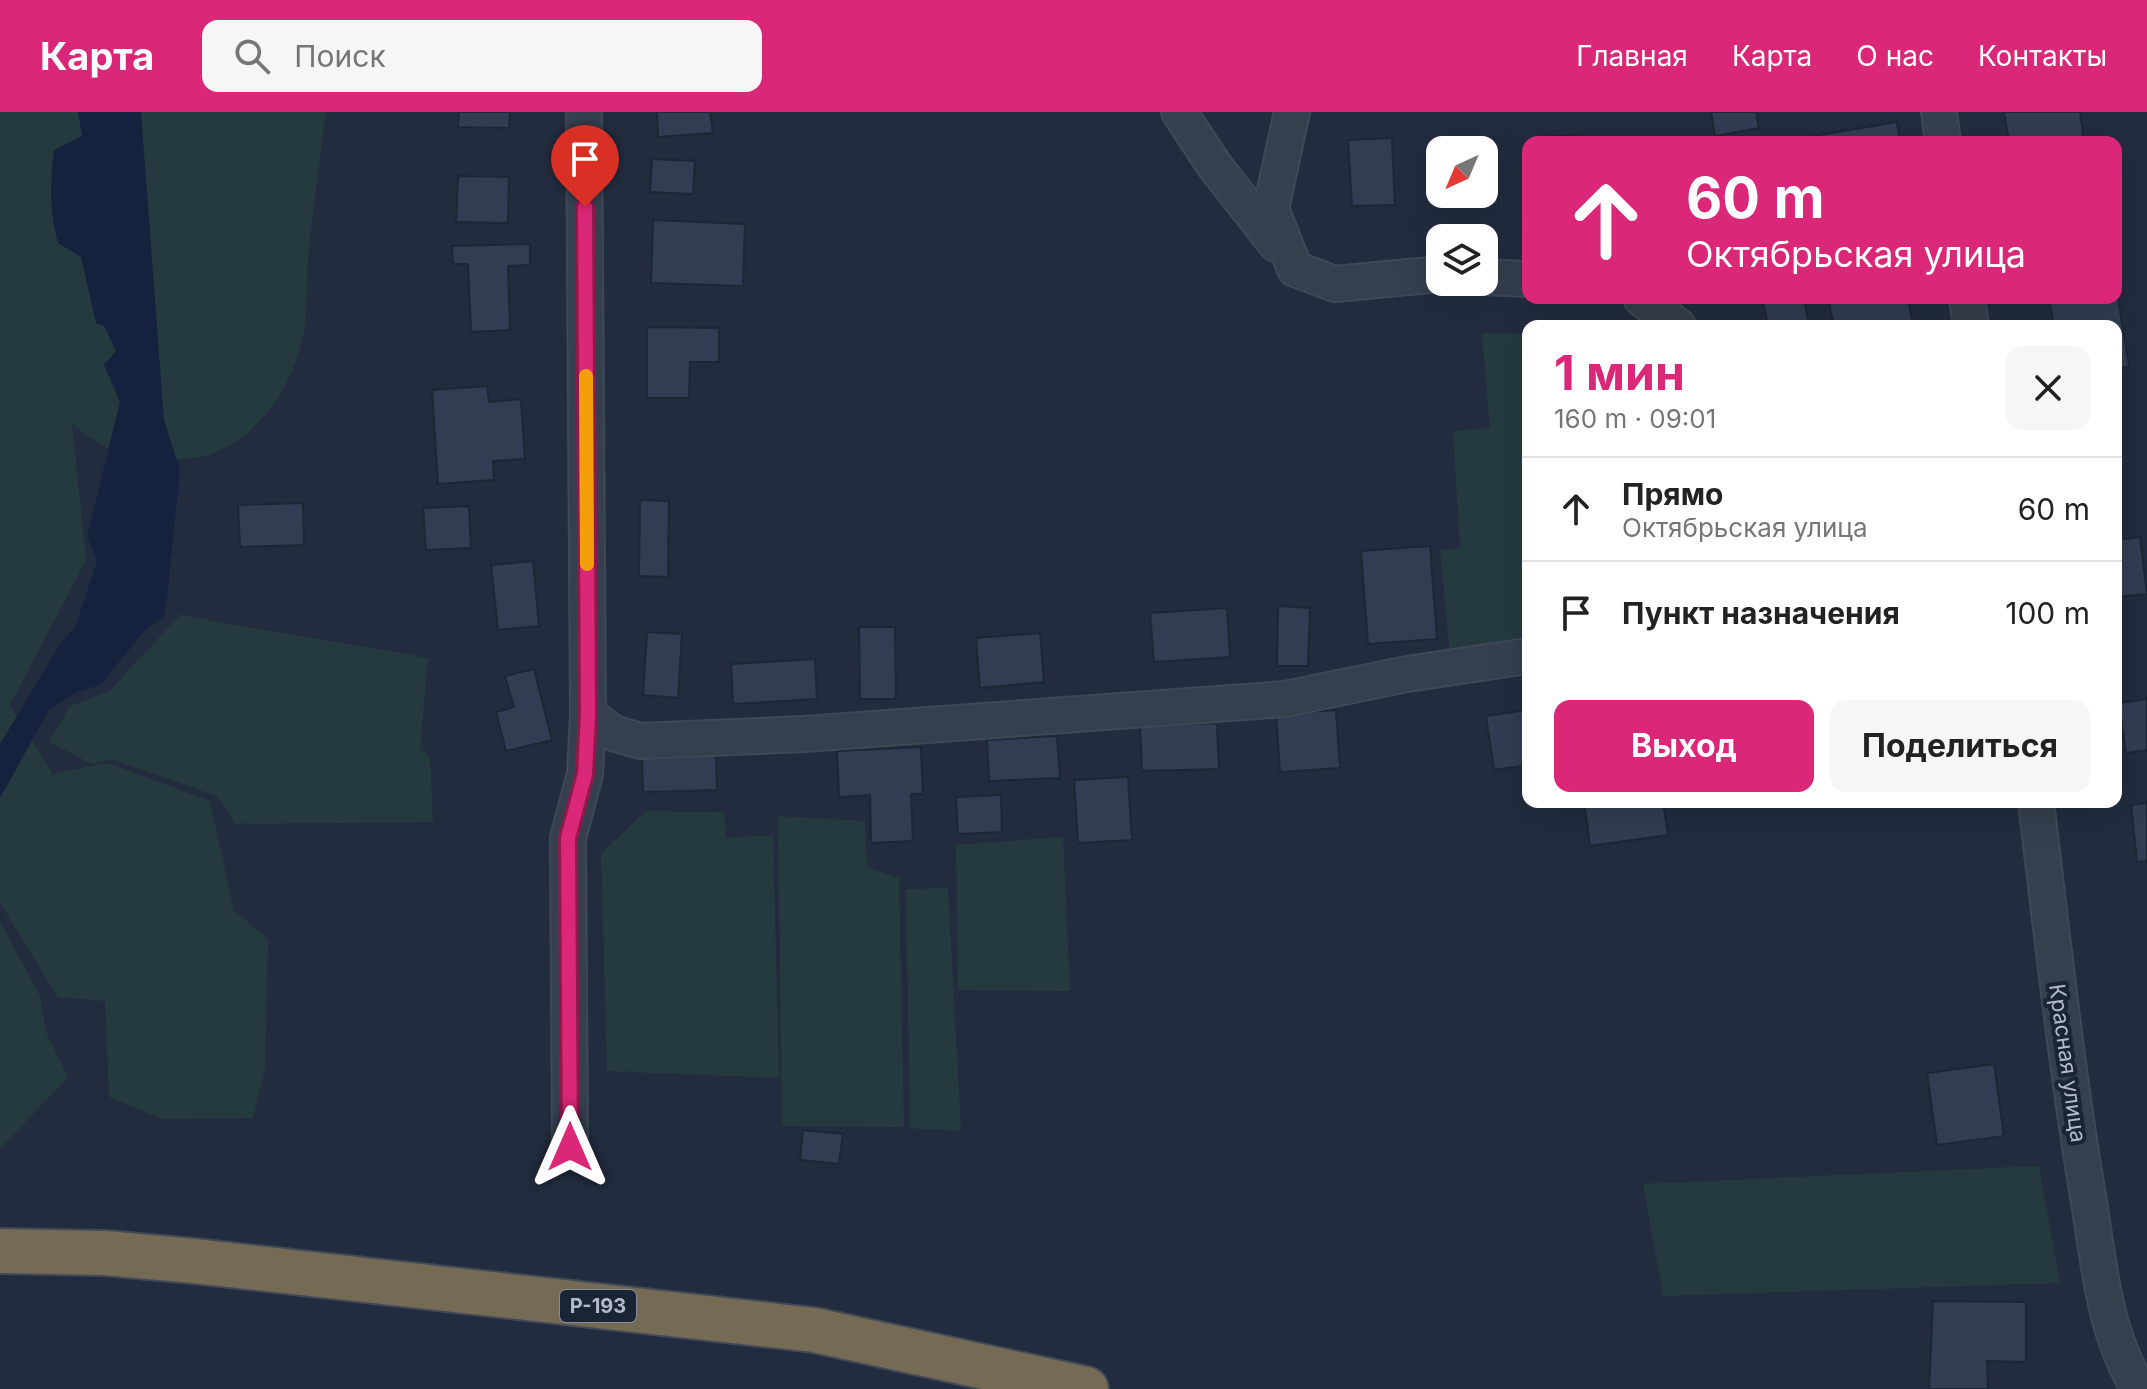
<!DOCTYPE html>
<html lang="ru">
<meta charset="utf-8">
<style>
body{margin:0;font-family:Inter,sans-serif;background:#f6f6f6;color:#222;height:100vh;display:flex;flex-direction:column;font-size:30px;white-space:nowrap}
*{box-sizing:border-box;margin:0}
p{font-size:26px;color:#767676}
.icon{flex:none;width:44px;height:44px;fill:none;stroke:currentColor;stroke-width:2;stroke-linecap:round;stroke-linejoin:round}
.map{position:relative;flex:1;overflow:hidden}
.drawer{position:absolute;left:1522px;top:208px;width:600px;height:488px;display:flex;flex-direction:column;background:#fff;border-radius:16px;box-shadow:0 8px 32px #0002}
.drawer>*{flex:none}
.top-card{position:absolute;left:1522px;top:24px;width:600px;height:168px;border-radius:16px;box-shadow:0 8px 32px #0002;background:#db2777;color:#fff;overflow:hidden}
.needle{width:52px;rotate:224deg}
.buttons{position:absolute;left:1426px;top:24px;display:grid;gap:16px}
.buttons a{display:grid;place-items:center;width:72px;height:72px;border-radius:16px;background:#fff;box-shadow:0 8px 32px #0002;font-size:40px}
.pin{position:absolute;display:grid;place-items:center;width:68px;height:68px;color:#fff;margin:-82px -34px;border-radius:50% 50% 50% 0;rotate:-45deg;box-shadow:0 0 8px #0007}
.pin .icon{rotate:45deg}
.me{position:absolute;width:88px;margin:-44px;rotate:0deg;stroke-linejoin:round;filter:drop-shadow(0 0 6px #0008)}
.turn{display:flex;align-items:center;gap:28px;height:168px;padding:0 32px;font-size:36px}
.turn .icon{width:104px;height:104px;stroke-width:2.5}
.turn b{display:block;font-size:56px;line-height:68px}
.round{display:grid;place-items:center;flex:none;width:84px;height:84px;border-radius:16px;background:#f6f6f6}
.overview{display:flex;align-items:center;justify-content:space-between;height:136px;padding:0 32px}
h1{font-size:48px;font-weight:700;line-height:60px;color:#db2777}
.primary-button{display:flex;gap:16px;margin-top:auto;padding:16px 32px}
.primary-button a{flex:1;height:92px;border-radius:16px;background:#db2777;color:#fff;font-size:32px;font-weight:700;line-height:92px;text-align:center}
.primary-button a+a{background:#f6f6f6;color:#222}
ul{padding:0;list-style:none}
li{display:flex;align-items:center;gap:24px;height:104px;padding:0 32px;border-top:2px solid #e0e0e0}
li div{flex:1}
li b{display:block;font-size:30px}
li em{font-style:normal}
header{display:flex;align-items:center;gap:48px;box-sizing:border-box;height:112px;padding:0 40px;background:#db2777;color:#fff}
header strong{font-size:38px}
nav{display:flex;gap:44px;margin-inline-start:auto;font-size:28px}
.search{width:560px;height:72px;background:#f6f6f6;display:flex;align-items:center;gap:20px;box-sizing:border-box;padding:0 28px;border-radius:16px;color:#767676;font-size:30px}
.map>svg:first-child{display:block}
.green{fill:#243a3f}
.water{fill:#14223d}
.building{fill:#313d53;stroke:#1d2635;stroke-width:2}
.lines{fill:none;stroke-linecap:round;stroke-linejoin:round}
.street-casing{stroke:#3f4857;stroke-width:38}
.highway-casing{stroke:#414959;stroke-width:48}
.street{stroke:#363f4e;stroke-width:34}
.highway{stroke:#756a53;stroke-width:44}
.route-casing{stroke:#8e194d;stroke-width:20}
.route{stroke:#db2777;stroke-width:14}
.slow{stroke:#f59e0b;stroke-width:14}
.labels{text-anchor:middle;dominant-baseline:central;stroke-width:8;stroke-linejoin:round;paint-order:stroke}
.shield{fill:#1b2433;stroke:#858c9d;stroke-width:2}
.shield-label{font-size:20px;font-weight:bold;fill:#b2b9ca}
.street-label{font-size:22px;fill:#b2b9ca;stroke:#1b2433}
</style>
<header>
<strong>Карта</strong>
<div class="search"><svg class="icon" aria-label="search" viewBox="0 0 24 24"><circle cx="10" cy="10" r="6"/><path d="M15 15l6 6"/></svg>Поиск</div>
<nav><a>Главная</a><a>Карта</a><a>О нас</a><a>Контакты</a></nav>
</header>
<div class="map">
<svg width="2147" height="1277" viewBox="0 0 2147 1277">
<rect width="100%" height="100%" fill="#222c3e"/>
<path class="green" d="M0,0H326C320,48 313,97 308,146C306,170 308,195 304,219C292,284 244,350 172,347C130,345 104,341 72,311L86,448L10,593L53,662L108,651L210,689L234,799L268,827L265,956L253,1006L162,1007L109,985L105,889L58,885L0,791Z
M1482,221L1528,222V529L1450,544L1440,438L1460,436L1453,319L1490,316Z
M180,503L428,546L420,637L430,644L433,710L235,712L217,684L111,647L92,652L49,630L70,594L108,580Z
M646,699L724,700L726,726L773,723L779,966L607,959L601,741Z
M778,704L865,709L867,755L899,766L904,1015L782,1014Z
M1063,725L1070,879L958,878L956,733Z
M948,776L961,1019L910,1016L906,777Z
M0,809L40,884L46,920L68,965L0,1037Z
M2039,1054L2060,1171L1663,1184L1643,1072Z"/>
<path class="water" d="M78,0H141L164,308L180,358L167,487L164,504L146,517L100,573L77,580L49,598L0,686V632L59,534L76,513L97,449L87,424L120,290L104,253L116,239L104,214L96,211L81,145L58,131C49,98 50,71 54,38L82,24Z"/>
<path class="building" d="M459,0H510L509,16L458,15Z
M657,0H710L713,21L658,25Z
M1711,0H1756L1759,16L1715,24Z
M2004,0H2080L2084,30H2009Z
M1897,10L1900,28L1808,30L1807,25Z
M1581,23V30H1537V25Z
M1494,25L1498,92L1454,94L1453,82H1484V38H1451V26Z
M1392,26L1395,93L1352,94L1348,28Z
M652,47L695,49L693,82L650,80Z
M458,64L509,65L508,111L456,110Z
M653,108L745,112L743,174L651,171Z
M530,132V153L508,154L510,218L471,220L468,152H453L452,134Z
M2116,174L2129,254L2116,257V214H2054L2049,186H2116Z
M1745,186H1804L1809,214H1768L1763,189L1746,192Z
M1861,186H1908L1913,214H1834L1829,192Z
M647,215L719,216V250H690L689,286H647Z
M487,274L489,290L521,287L525,347L493,349L494,368L438,372L432,278Z
M640,388L669,389L668,465L639,464Z
M303,391L304,433L240,435L238,393Z
M469,394L471,436L426,438L423,396Z
M2140,425L2147,482L2116,485V428Z
M1430,434L1437,527L1368,532L1361,439Z
M533,449L539,514L498,518L491,453Z
M1278,494L1310,496L1308,554H1277Z
M1227,496L1230,545L1154,550L1150,501Z
M859,515H895L896,587H860Z
M647,520L682,522L678,586L643,583Z
M1040,521L1044,570L980,576L976,526Z
M815,547L817,587L733,592L731,552Z
M534,557L552,628L506,639L496,600L514,595L505,564Z
M2147,587V638L2126,641L2119,591Z
M1336,598L1340,656L1280,660L1276,602Z
M1528,598V653L1494,658L1486,604Z
M1217,611L1219,657L1142,659L1140,614Z
M1057,624L1060,666L989,669L987,628Z
M921,635L923,682H911L913,729L871,731L870,683L839,685L837,639Z
M716,641L717,678L643,680L642,643Z
M1128,665L1132,728L1078,731L1074,668Z
M1001,683L1002,720L958,722L956,685Z
M1584,690H1663L1668,723L1590,734Z
M2147,691V749L2137,750L2131,693Z
M1994,952L2004,1024L1937,1033L1927,961Z
M803,1018L843,1022L839,1052L800,1048Z
M1933,1189L2026,1190V1250L1987,1249L1988,1277H1929Z"/>
<g class="lines">
<defs>
<path id="street" d="M1179,0L1214,53L1276,132
M1292,0L1271,97L1295,157L1335,172L1440,162
M1939,0L1943,30
M1484,165L1528,167
M1641,186L1678,214
M1967,186L1971,214
M588,602L613,621L640,629L804,622L1285,587L1407,562L1528,544
M2036,690C2052,822 2066,953 2088,1084C2099,1150 2103,1219 2139,1277
M570,1035L568,726L585,662L588,602L584,0"/>
<path id="highway" d="M0,1139L105,1141L194,1149L814,1218L1086,1277"/>
</defs>
<use href="#street" class="street-casing"/>
<use href="#highway" class="highway-casing"/>
<use href="#street" class="street"/>
<use href="#highway" class="highway"/>
</g>
<g class="lines">
<defs>
<path id="route" d="M570,1035L568,726L585,662L588,602L585,95"/>
</defs>
<use href="#route" class="route-casing"/>
<use href="#route" class="route"/>
<path class="slow" d="M586,264L587,452"/>
</g>
<g class="labels">
<rect class="shield" x="560" y="1178" width="76" height="32" rx="6"/>
<g class="shield-label">
<text x="598" y="1194">Р-193</text>
</g>
<g class="street-label">
<text transform="translate(2068 951) rotate(82)">Красная улица</text>
</g>
</g>
</svg>
<div class="buttons">
<a><svg class="needle" viewBox="-14 -14 28 28"><path d="M0-13l5 13h-10z" fill="#e53935"/><path d="M0 13l5-13h-10z" fill="#767676"/></svg></a>
<a><svg class="icon" aria-label="layers" viewBox="0 0 24 24"><path d="M12 4l9 5-9 5-9-5zM3 14l9 5 9-5"/></svg></a>
</div>
<div class="pin" style="left:585px;top:95px;background:#d93025"><svg class="icon" aria-label="arrive" viewBox="0 0 24 24"><path d="M6 21V4h12l-3 4 3 4H6"/></svg></div>
<svg class="me" style="left:570px;top:1035px" viewBox="-20 -20 40 40"><path d="M0-17L14 15 0 8-14 15z" fill="#db2777" stroke="#fff" stroke-width="4"/></svg>
<div class="top-card">
<div class="turn"><svg class="icon" aria-label="ahead" viewBox="0 0 24 24"><path d="M12 20V5M6 11l6-6 6 6"/></svg><div><b>60 m</b>Октябрьская улица</div></div>
</div>
<section class="drawer">
<div class="overview"><div><h1>1 мин</h1><p>160 m · 09:01</p></div><a class="round"><svg class="icon" aria-label="close" viewBox="0 0 24 24"><path d="M6 6l12 12M18 6L6 18"/></svg></a></div>
<ul>
<li><svg class="icon" aria-label="ahead" viewBox="0 0 24 24"><path d="M12 20V5M6 11l6-6 6 6"/></svg><div><b>Прямо</b><p>Октябрьская улица</p></div><em>60 m</em></li>
<li><svg class="icon" aria-label="arrive" viewBox="0 0 24 24"><path d="M6 21V4h12l-3 4 3 4H6"/></svg><div><b>Пункт назначения</b></div><em>100 m</em></li>
</ul>
<div class="primary-button"><a>Выход</a><a>Поделиться</a></div>
</section>
</div>
